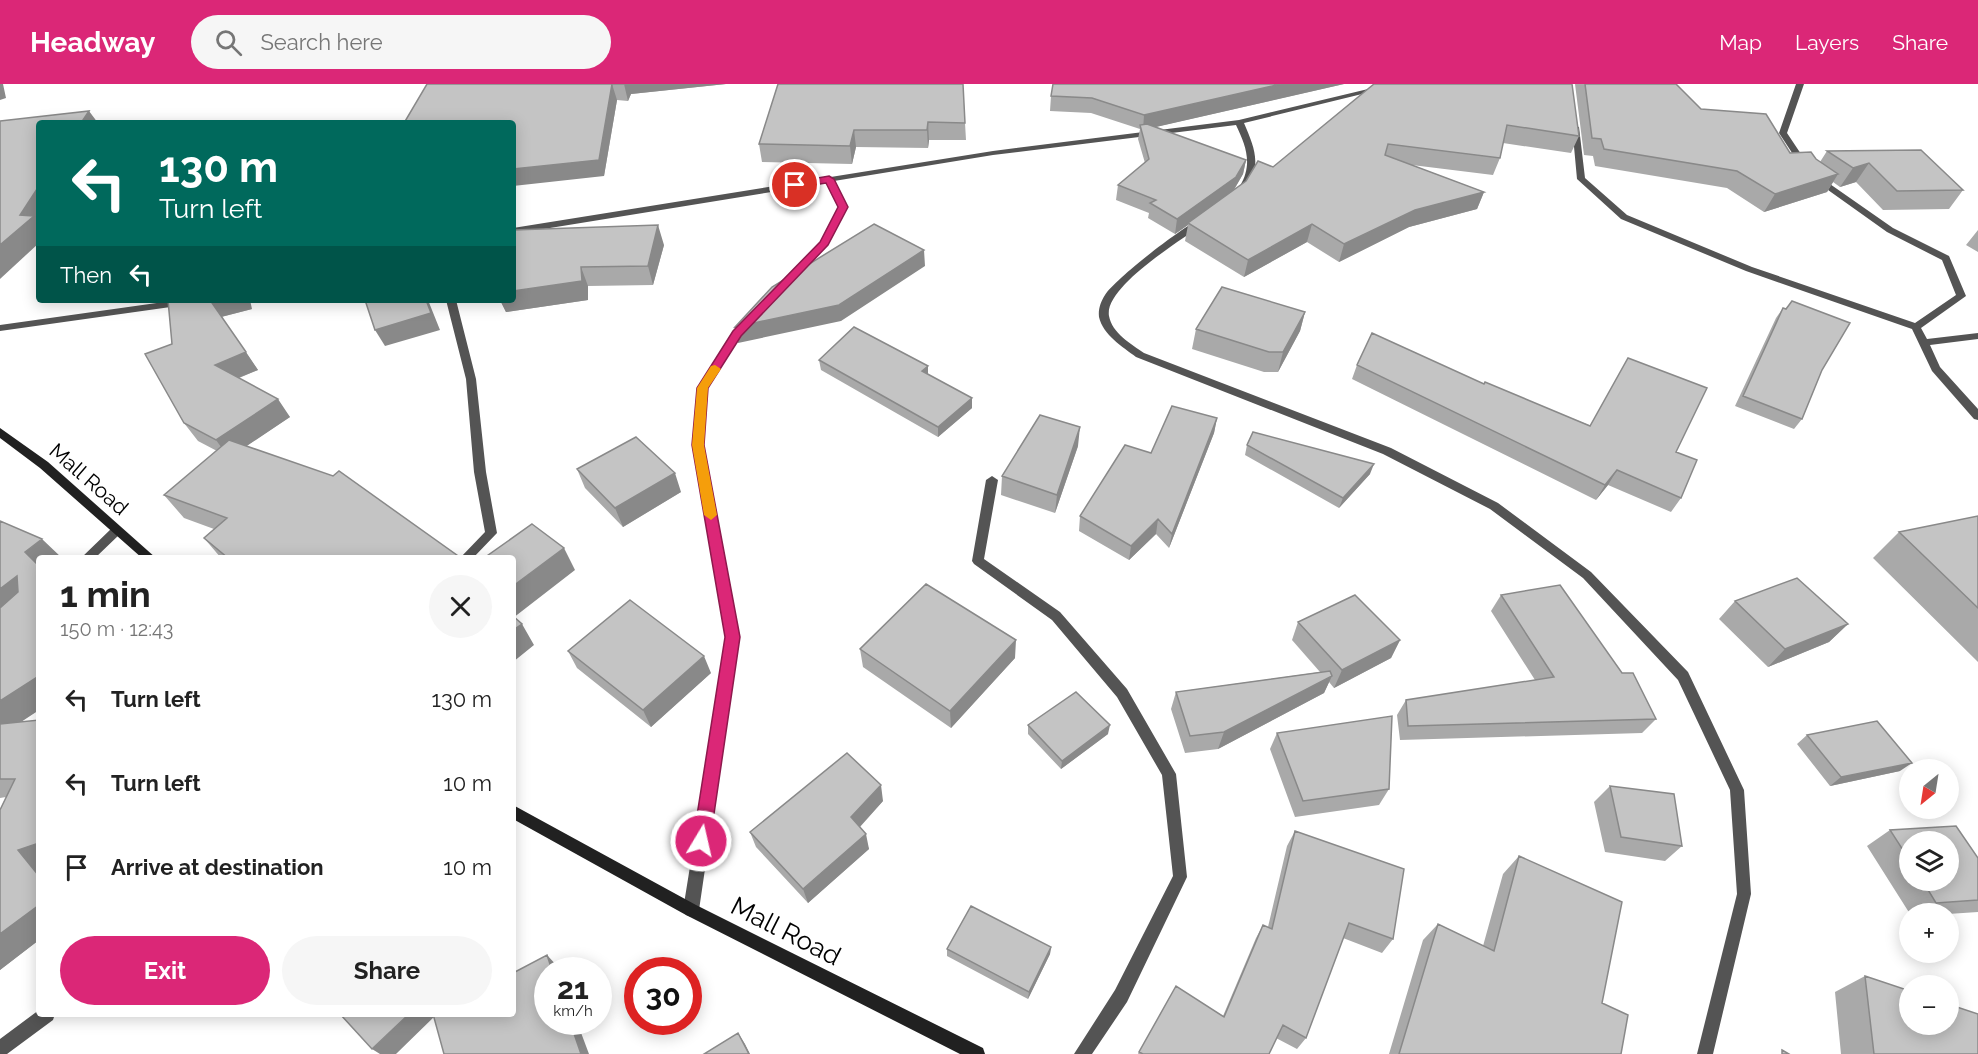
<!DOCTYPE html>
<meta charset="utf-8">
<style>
body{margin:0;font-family:Raleway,sans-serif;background:#f6f6f6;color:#222;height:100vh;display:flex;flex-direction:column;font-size:22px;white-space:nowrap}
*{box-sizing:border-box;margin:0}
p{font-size:20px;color:#767676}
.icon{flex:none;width:33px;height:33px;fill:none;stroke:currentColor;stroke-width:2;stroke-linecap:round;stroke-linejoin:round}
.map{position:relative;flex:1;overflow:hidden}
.panel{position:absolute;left:36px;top:471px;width:480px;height:462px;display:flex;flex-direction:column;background:#fff;border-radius:6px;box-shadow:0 3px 15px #0003}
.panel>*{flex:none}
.guide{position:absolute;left:36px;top:36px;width:480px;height:183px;border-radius:6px;box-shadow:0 3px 15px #0003;background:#00695c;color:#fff;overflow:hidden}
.needle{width:39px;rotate:210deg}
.buttons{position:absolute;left:1899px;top:675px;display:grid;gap:12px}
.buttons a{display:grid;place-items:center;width:60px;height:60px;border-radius:50%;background:#fff;box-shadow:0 3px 15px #0003;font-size:30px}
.speed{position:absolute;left:534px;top:873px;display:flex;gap:12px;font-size:30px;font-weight:700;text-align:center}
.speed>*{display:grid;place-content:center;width:78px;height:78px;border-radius:50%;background:#fff;box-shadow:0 3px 15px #0003;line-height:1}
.speed small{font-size:15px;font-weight:400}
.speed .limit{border:9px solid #d22;background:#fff;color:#111}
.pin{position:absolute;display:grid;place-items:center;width:51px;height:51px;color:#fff;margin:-26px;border:3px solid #fff;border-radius:50%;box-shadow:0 2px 6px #0007}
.me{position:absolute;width:66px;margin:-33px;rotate:9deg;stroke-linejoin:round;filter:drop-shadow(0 0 4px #0008)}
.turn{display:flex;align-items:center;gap:21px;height:126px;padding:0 24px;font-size:27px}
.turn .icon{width:78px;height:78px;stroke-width:2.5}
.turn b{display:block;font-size:42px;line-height:51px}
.then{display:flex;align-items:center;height:57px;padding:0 24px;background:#0003;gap:12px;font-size:22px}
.round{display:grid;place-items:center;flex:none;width:63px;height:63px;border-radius:32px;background:#f6f6f6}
.headline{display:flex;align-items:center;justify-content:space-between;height:102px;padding:0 24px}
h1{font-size:36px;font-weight:700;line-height:45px}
.action{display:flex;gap:12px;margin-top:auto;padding:12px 24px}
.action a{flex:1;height:69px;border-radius:36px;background:#db2777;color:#fff;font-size:24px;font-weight:700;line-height:69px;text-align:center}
.action a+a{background:#f6f6f6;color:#222}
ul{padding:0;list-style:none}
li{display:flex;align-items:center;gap:18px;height:84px;padding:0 24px}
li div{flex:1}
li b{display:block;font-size:22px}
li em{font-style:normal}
header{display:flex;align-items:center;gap:36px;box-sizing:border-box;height:84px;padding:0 30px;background:#db2777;color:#fff}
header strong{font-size:28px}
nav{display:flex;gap:33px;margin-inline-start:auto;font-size:21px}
.search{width:420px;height:54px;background:#f6f6f6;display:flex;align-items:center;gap:15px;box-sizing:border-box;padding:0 21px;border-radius:33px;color:#767676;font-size:22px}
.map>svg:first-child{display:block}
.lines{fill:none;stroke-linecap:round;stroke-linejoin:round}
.street{fill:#545454;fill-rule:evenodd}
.secondary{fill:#212121;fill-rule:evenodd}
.wall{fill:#a9a9a9;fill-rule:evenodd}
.shaded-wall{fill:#898989}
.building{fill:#c4c4c4;stroke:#898989;stroke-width:1.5}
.route{fill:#db2777;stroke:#8e194d;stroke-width:1.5}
.slow{fill:#f59e0b}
.labels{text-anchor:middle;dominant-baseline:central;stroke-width:6;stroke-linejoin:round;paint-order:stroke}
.street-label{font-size:21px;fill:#000;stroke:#fff}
.near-street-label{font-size:26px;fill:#000;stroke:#fff}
</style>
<header>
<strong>Headway</strong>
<div class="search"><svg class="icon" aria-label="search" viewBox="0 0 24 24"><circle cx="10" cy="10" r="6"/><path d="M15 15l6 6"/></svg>Search here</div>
<nav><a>Map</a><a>Layers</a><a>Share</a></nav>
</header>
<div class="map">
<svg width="1978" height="970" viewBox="0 0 1978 970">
<rect width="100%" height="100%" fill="#fff"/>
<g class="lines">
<path class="street" d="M1389,0H1403L1244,39C1254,63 1262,79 1247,104L1244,105L1240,102C1253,80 1246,62 1236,41L993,71L834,97L847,123L828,161L791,200L788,201L783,198L821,158L839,123L827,99L513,150V144L993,67L1239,36Z
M1796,0H1804L1787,49L1809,82L1805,85L1802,84L1779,49Z
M1572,41L1579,43L1585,94L1627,131L1752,183L1915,239L1956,211L1942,176L1887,148L1814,96L1813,94L1817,91L1893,144L1949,172L1966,212L1921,244L1927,255L1978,249V255L1930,261L1940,283L1978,325V336L1974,335L1932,287L1912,245L1746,187L1621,135L1577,95Z
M1199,136L1203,139L1202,141C1180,157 1104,203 1109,232C1112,249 1131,260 1144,269L1391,364L1498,419L1591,488L1688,588L1744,706L1751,810L1713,970H1697L1737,810L1730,706L1678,596L1583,494L1490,425L1383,370L1136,273C1123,263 1103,251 1099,233C1098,225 1101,217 1105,211C1115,195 1182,143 1199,136Z
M178,216H204L199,219L0,247V241Z
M446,216H456L476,295L486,388L497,449L473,474H460L485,448L474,388L466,295Z
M746,237L751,240L741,251L707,304L703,361L739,553L699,826L696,831L691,833L686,831L683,826L727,553L693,361L697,304L734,247Z
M992,392L998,396L984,475L1060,528L1127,605L1176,690L1187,793L1127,918L1092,970H1074L1115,906L1173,792L1162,691L1117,613L1052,536L974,480L972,477L986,396Z
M116,443L120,444L122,447L120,450L95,474H81L112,444Z
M39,926V930H55L53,936L7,970H0V955Z"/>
<path class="secondary" d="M0,344L48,378L156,474H142L40,384L0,354Z
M513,721L696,821L983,964L985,970H960L686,831L513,735Z"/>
</g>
<path class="wall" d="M427,0H726L631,10L628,17L617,16L604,92Z
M778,0L965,39L966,56H929L928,64L856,63L852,80L762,78L759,60Z
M1344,0L1155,43L1246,76L1243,90L1234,106L1273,83L1374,0L1579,52L1571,69L1503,59L1500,74L1493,91L1412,81L1484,108L1477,125L1409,143L1339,178L1307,158L1244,193L1185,157L1188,141L1175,150L1148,134L1149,129L1116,116L1118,101L1145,79L1138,55L1140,45L1091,29L1050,27L1051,12Z
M1575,0H1676L1701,25L1790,69L1816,75L1820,78L1827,67L1963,106L1949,125L1883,126L1856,98L1840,103L1833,98L1827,108L1764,128L1727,104L1595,82L1593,72L1584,71Z
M513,146L664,161L653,201L588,202V216L506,228L500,216H513Z
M1978,146V168L1966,161Z
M168,216L252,225L221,233L258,286L239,294L290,333L246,362L461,474H221L204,454L214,445L184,434L164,411L217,367L198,357L184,339L172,260Z
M1783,224L1822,286L1802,335L1794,345L1735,322L1776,234Z
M1305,228L1300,247L1278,288H1264L1192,265L1196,245Z
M819,276L972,314V324L938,353L821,286Z
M1357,281L1484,300L1589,341L1676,368L1681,414L1671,428L1608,401L1596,416L1352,295Z
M1217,334L1214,349L1169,464L1156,450L1129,476L1079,447L1080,432L1151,369Z
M1247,361L1370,390L1339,424L1245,371Z
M1078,362L1055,429L1001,411L1002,392Z
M577,385L681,408L623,443L585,404Z
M1978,432V578L1873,474L1899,448Z
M0,437L39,474V626L20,638L39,856L0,886V726L6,713L0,714Z
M1501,511L1622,589L1656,635L1642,649L1400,656L1397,631L1406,616L1535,596L1491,527Z
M1735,517L1848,540L1829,558L1768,583L1719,535Z
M1298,538L1400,556L1391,574L1334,604L1329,598L1324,609L1218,665L1185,669L1171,625L1176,608L1320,588L1292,556Z
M860,565L1015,574L951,644L863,583Z
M568,567L711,589L651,643L577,584Z
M1028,641L1108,650L1061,685L1028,650Z
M1277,649L1389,705L1379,721L1295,733L1270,665Z
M1807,651L1900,687L1830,702L1797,660Z
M1610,702L1682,762L1665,777L1605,768L1594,718Z
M883,717L860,743L869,765L808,819L756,763L750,748Z
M1890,746L1978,774V828L1948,830H1910L1867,762ZM1910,758L1948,796H1910Z
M1295,747L1393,855L1382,869L1343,854L1306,954L1297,965L1276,954L1269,970H1138L1139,968L1223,932L1256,854L1263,841L1268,843L1287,762Z
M1519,772L1602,919L1621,970H1389L1423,856L1438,840L1483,862L1503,790Z
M1051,863L1050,870L1028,915L947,872V865Z
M1865,892L1978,970H1841L1835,908Z"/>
<path class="shaded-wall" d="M0,0H3L6,14L0,16Z
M612,0L617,16L604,92L513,102V85Z
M624,0H726L631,10L628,17Z
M1281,0H1344L1143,46L1144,31Z
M89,27L98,39H81Z
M928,38L929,56L928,64L927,46Z
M854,46L856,63L852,80L850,62Z
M1246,76L1243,90L1233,107L1188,139V141L1175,150L1177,135Z
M1869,79L1856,98L1840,103L1853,84Z
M1838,90L1827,108L1764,128L1775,110Z
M39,102V159L0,195V161Z
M1484,108L1477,125L1409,143L1339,178L1344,160L1415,126Z
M1312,140L1307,158L1244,193L1248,176Z
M658,141L664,161L653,201L648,182Z
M924,166L925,182L841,237L738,259L735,243Z
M581,183L588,202V216L506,228L500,216H513V207Z
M210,216H250L252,225L221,233Z
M426,216H428L440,246L385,262L375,246Z
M1305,228L1300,247L1278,288L1283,268Z
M246,268L258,286L228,298L215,281Z
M928,282V293L922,287Z
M972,314V324L938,353V343Z
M278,315L290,333L229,374L216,356Z
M1217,334L1214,349L1169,464L1172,450Z
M1080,343L1078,362L1055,429L1057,411Z
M1374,380L1370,390L1339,424L1343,414Z
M1617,386L1608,401L1596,416L1605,401Z
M675,389L681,408L623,443L615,424Z
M1158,435L1156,450L1129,476L1131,462Z
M42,455L62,474H39V482L25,468Z
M564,464L575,486L513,534V502Z
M17,492L39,511L0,542V505Z
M522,540L534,561L513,578V546Z
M1848,540L1829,558L1768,583L1785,565Z
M1016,556L1015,574L951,644L950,627Z
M1400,556L1391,574L1334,604L1342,586Z
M704,572L711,589L651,643L643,626Z
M39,592V626L0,652V617Z
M1332,592L1324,609L1218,665L1224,648Z
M1110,641L1108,650L1061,685L1062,677Z
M1912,679L1900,687L1830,702L1841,693Z
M881,701L883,717L855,748L851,733Z
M866,750L869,765L808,819L803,805Z
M39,759V792L18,766Z
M39,821V856L0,886V850Z
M1051,863L1050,870L1028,915L1029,908Z
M547,871L559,884L560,886H552Z
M409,930H437L396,970H380L372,965Z
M570,938H577L589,970H581Z
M738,949L745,960L750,970H749Z"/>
<path class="building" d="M427,0H624H612L599,76L513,85V39H404Z
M778,0H963L965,39L928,38L927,46H854L850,62L759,60Z
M1053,0H1281L1144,31L1092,14L1051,12Z
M1374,0H1572L1579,52L1507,41L1500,74L1388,60L1385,71L1484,108L1415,126L1344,160L1312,140L1248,176L1188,139L1246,97L1258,77L1273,83Z
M1585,0H1676L1701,25L1766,30L1790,69L1811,68L1816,75L1838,90L1775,110L1737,87L1604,65L1601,55L1592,54Z
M89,27L81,39H39V102L20,131L34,132L0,161V37Z
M1147,40L1246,76L1236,93L1177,135L1150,119L1156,116L1118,101L1149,75L1140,41Z
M1921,66L1963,106L1897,107L1869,79L1853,84L1827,67Z
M874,140L924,166L839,221L735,243L772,203Z
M658,141L648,182L581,183L582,197L513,207V146Z
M1222,203L1305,228L1283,268H1269L1196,245Z
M168,216H210L246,268L215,281L278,315L216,356L184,339L145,270L172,260Z
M365,216H426L431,229L375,246Z
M1792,217L1850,239L1822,286L1802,335L1743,312L1783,224L1786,225Z
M854,243L928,282L922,287L972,314L938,343L819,276Z
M1372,249L1484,300L1485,298L1590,342L1628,274L1707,304L1676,368L1697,376L1681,414L1617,386L1605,401L1357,281Z
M1172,322L1217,334L1172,450L1158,435L1131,462L1080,432L1125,361L1151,369Z
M1040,331L1080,343L1057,411L1002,392Z
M1253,348L1374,380L1343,414L1247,361Z
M636,353L675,389L615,424L577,385Z
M229,356L333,392L339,387L461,474H228L204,454L227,434L164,411Z
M1978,432V524L1899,448Z
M0,437L42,455L25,468L39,482V592L0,617V524L18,508L17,492L0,505Z
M532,440L564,464L513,502V474H484Z
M1797,494L1848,540L1785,565L1735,517Z
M926,500L1016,556L950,627L860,565Z
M1560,501L1622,589H1633L1656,635L1408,642L1406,616L1554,593L1501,511Z
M1355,511L1400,556L1342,586L1298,538Z
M630,516L704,572L643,626L568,567Z
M513,532L522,540L513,546Z
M1330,587L1332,592L1224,648L1190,652L1176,608Z
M1076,608L1110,641L1062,677L1028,641Z
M1392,632L1389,705L1303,717L1277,649Z
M39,636V759L18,766L39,792V821L0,850V726L15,695H0V640Z
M1877,637L1912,679L1841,693L1807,651Z
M847,669L881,701L851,733L866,750L803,805L750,748Z
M1610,702L1674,710L1682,762L1621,753Z
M1956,742L1978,774V816L1936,819L1922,796H1948V758H1910V777L1890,746Z
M1295,747L1404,785L1393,855L1349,839L1306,954L1283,941L1269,970H1143L1139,968L1176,902L1224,933L1263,841L1272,845Z
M1519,772L1622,818L1602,919L1628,931L1621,970H1399L1438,840L1494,867Z
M971,822L1051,863L1029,908L947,865Z
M547,871L552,886H548V938H570L581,970H444L433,930H513V889Z
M1865,892L1910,907V940H1948V920L1978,930V970H1874Z
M340,930H409L372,965Z
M738,949L749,970H704Z
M1782,966L1789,970H1782Z"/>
<path class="route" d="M829,92L834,95L848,123L828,161L741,252L708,304L704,361L740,553L710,757L707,763L701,765L696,763L693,757L725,553L692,361L697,304L733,247L820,158L838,123L826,99L795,104L790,101L795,98Z"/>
<path class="slow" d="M715,281L721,285L708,304L704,361L717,431L711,436L704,431L692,361L697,304L711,282Z"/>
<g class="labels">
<g class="street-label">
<text transform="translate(89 395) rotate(41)">Mall Road</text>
</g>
<g class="near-street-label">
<text transform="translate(786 847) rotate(27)">Mall Road</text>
</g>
</g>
</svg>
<div class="buttons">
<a><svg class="needle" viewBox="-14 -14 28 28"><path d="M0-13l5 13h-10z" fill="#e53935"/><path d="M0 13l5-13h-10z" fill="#767676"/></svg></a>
<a><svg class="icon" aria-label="layers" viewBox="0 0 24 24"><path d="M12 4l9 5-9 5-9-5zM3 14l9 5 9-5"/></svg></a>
<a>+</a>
<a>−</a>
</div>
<div class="speed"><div>21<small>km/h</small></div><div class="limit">30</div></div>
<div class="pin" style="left:795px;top:101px;background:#d93025"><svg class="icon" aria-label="arrive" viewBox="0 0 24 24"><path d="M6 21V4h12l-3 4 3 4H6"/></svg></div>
<svg class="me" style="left:701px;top:757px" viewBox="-20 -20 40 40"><circle r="17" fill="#db2777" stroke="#fff" stroke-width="3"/><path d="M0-11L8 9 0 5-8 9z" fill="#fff"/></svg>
<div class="guide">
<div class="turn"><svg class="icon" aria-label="left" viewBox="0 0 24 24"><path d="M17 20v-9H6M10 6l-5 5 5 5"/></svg><div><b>130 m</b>Turn left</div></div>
<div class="then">Then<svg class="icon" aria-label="left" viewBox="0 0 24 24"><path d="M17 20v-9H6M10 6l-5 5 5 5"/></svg></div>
</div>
<section class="panel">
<div class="headline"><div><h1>1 min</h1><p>150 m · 12:43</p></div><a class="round"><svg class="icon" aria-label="close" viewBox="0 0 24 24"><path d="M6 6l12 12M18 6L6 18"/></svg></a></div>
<ul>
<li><svg class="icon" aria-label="left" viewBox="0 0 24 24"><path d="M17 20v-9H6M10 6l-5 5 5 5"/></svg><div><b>Turn left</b></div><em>130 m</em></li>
<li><svg class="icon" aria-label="left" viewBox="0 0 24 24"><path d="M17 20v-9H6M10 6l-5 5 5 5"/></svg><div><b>Turn left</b></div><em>10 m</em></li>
<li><svg class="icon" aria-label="arrive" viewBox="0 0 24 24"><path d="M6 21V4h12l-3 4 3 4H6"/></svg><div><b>Arrive at destination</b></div><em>10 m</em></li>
</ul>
<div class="action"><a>Exit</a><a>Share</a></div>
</section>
</div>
